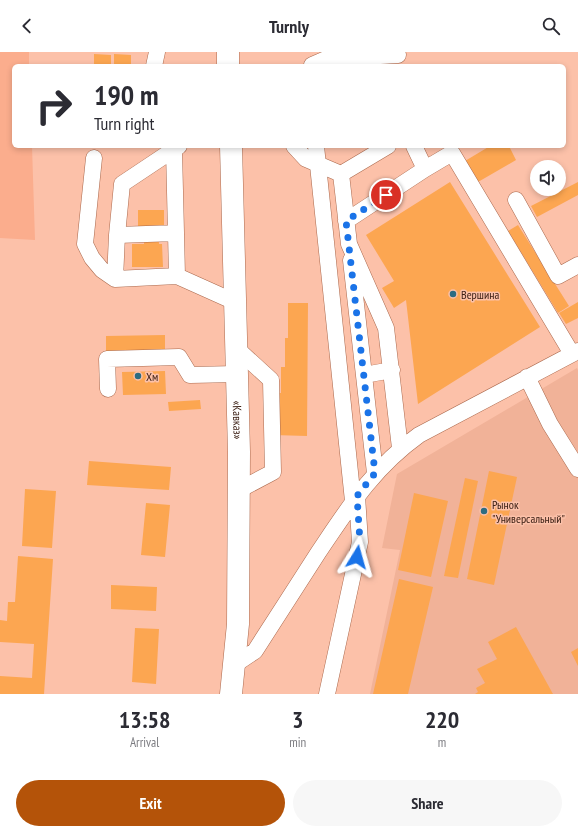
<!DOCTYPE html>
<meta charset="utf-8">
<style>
body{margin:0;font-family:"PT Sans Narrow",sans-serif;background:#f7f7f7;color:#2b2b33;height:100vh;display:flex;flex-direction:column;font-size:15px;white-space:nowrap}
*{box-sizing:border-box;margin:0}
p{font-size:13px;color:#7c7c81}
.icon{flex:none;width:22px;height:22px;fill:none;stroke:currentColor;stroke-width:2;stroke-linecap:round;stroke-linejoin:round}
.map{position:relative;height:642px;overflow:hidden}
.side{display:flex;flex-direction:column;background:#fff;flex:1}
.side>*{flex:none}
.banner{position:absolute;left:12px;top:12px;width:554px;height:84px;border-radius:6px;box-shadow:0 2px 6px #0003;background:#fff;color:#2b2b33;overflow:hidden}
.tools{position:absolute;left:530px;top:108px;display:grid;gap:8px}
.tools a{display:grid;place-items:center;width:36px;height:36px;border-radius:50%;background:#fff;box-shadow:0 2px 6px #0003;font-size:20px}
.pin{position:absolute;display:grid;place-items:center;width:34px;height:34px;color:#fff;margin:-17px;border:2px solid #fff;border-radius:50%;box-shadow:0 1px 4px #0007}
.me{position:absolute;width:44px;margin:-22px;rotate:8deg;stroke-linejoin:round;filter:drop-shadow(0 0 3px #0008)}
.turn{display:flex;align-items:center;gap:14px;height:84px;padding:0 16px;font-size:18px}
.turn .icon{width:52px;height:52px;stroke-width:2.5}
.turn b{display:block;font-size:28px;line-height:34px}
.eta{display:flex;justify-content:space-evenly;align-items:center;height:68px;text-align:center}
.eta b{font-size:24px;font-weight:600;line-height:28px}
.button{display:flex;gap:8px;margin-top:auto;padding:8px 16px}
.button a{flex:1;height:46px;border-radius:24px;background:#b45309;color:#fff;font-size:16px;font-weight:600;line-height:46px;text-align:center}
.button a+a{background:#f7f7f7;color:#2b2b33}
header{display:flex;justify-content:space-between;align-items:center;height:52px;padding:0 16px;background:#fff;font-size:18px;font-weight:600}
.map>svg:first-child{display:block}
.built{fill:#f1b298}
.green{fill:#fbad8d}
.building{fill:#fca651}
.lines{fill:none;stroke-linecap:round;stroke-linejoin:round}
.minor-casing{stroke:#ab694d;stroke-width:17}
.highway-casing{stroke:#ab694d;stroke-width:23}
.minor{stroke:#fff;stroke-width:16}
.highway{stroke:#fff;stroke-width:22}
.route{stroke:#1a73e8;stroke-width:7;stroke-dasharray:0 12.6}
.poi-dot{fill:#2d6c81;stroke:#fcc1a9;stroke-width:1.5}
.labels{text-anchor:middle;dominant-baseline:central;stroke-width:3;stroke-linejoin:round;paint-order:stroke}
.poi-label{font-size:12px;fill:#3d2116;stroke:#fcc1a9;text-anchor:start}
.street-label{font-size:12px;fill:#3d2116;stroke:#fcc1a9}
</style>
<header><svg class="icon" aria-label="back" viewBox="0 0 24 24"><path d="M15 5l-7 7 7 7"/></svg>Turnly<svg class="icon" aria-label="search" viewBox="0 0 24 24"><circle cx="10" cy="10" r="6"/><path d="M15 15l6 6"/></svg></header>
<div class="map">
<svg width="578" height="642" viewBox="0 0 578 642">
<rect width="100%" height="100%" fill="#fcc1a9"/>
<path class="built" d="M577,316L578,318V642H370L400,498L382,496L397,422Z"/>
<path class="green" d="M0,0H29V14H14V94H32L35,188L0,186Z"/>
<path class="building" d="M94,2L111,3V13L94,12Z
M114,2L131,3V13L114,12Z
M490,94H509L516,108L478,130L465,109Z
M450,130L540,275L418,352L406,248L394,256L382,236L394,229L366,183Z
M578,130V143L537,165L531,154Z
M138,158H164V174L158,175L159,192H162L163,215H132V192H144V174L138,175Z
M518,173L569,254L558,261L508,179Z
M578,250V266L566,272L559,261Z
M288,251H308L307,384L273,383V341H281V315H285V286H288Z
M165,283V302L106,303V284Z
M165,319L166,342L123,343L122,320Z
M200,348L201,357L169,359L168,350Z
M89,409L171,415L169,438L87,433Z
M489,419L517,425L494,533L467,527Z
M465,426L478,429L458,526L444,524Z
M25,437L56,439L52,496L22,494Z
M414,441L448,449L431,525L398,518Z
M146,451L170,453L165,505L141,503Z
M18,504L53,507L44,642H0V624L32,626L34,592L0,590V568L7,569L8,550H15Z
M399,527L433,535L408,642H373Z
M111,533L157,535L156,559L111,557Z
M516,575L553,642H475L478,640L476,636L485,631L477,617L497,607L488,590Z
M135,576L159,577L156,632L132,630Z
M578,596V614L571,600Z"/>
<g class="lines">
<defs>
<path id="minor" d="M312,13L326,7L398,3L397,0
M154,14L157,0
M179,94L122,132L117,183L176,181L177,224L235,250
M294,94L306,107L341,122L388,94
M316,94L353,449
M414,94L425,117L452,101L572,302
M174,98L176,181
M94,106L85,192L92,206L102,218L115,227L177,224
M341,122L349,192L386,276L400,396
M516,148L558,224L578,213
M346,169L425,117
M351,208L375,421
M115,227L117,183
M236,296L271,328L273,420L239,438
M364,323L392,318
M527,325L550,372L578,417
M108,337L107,307L179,305L190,323L237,322
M234,613L255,599C276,566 297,534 318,501C349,455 373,416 419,383L578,299
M327,642L360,490L357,444"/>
<g id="highway">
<path d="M228,0V14"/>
<path id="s1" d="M231,94L239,400L238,572L231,642"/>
</g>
</defs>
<use href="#minor" class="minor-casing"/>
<use href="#highway" class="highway-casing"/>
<use href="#minor" class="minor"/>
<use href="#highway" class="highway"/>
</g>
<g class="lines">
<path class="route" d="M357,505L360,490L357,444L375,421L346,169L386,143"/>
</g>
<g class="poi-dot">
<circle cx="453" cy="242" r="4"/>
<circle cx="138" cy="324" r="4"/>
<circle cx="484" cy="459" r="4"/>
</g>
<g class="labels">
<g class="poi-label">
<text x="461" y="242">Вершина</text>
<text x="146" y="324">Хм</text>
<text x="492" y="452">Рынок<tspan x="492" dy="14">"Универсальный"</tspan></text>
</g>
<g class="street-label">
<text stroke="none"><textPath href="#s1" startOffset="274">«Кавказ»</textPath></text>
</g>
</g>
</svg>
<div class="tools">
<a><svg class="icon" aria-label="sound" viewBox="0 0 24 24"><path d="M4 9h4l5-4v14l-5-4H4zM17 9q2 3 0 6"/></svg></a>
</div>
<div class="pin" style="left:386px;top:143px;background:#d93025"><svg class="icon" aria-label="arrive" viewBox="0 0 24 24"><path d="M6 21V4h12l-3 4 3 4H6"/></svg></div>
<svg class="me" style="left:357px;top:505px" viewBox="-20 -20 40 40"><path d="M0-17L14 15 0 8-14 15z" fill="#1a73e8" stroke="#fff" stroke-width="4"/></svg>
<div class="banner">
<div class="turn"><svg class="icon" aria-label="right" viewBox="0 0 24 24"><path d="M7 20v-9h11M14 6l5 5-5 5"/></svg><div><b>190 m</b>Turn right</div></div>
</div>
</div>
<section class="side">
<div class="eta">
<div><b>13:58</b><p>Arrival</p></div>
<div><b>3</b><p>min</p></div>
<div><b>220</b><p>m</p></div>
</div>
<div class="button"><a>Exit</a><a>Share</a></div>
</section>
